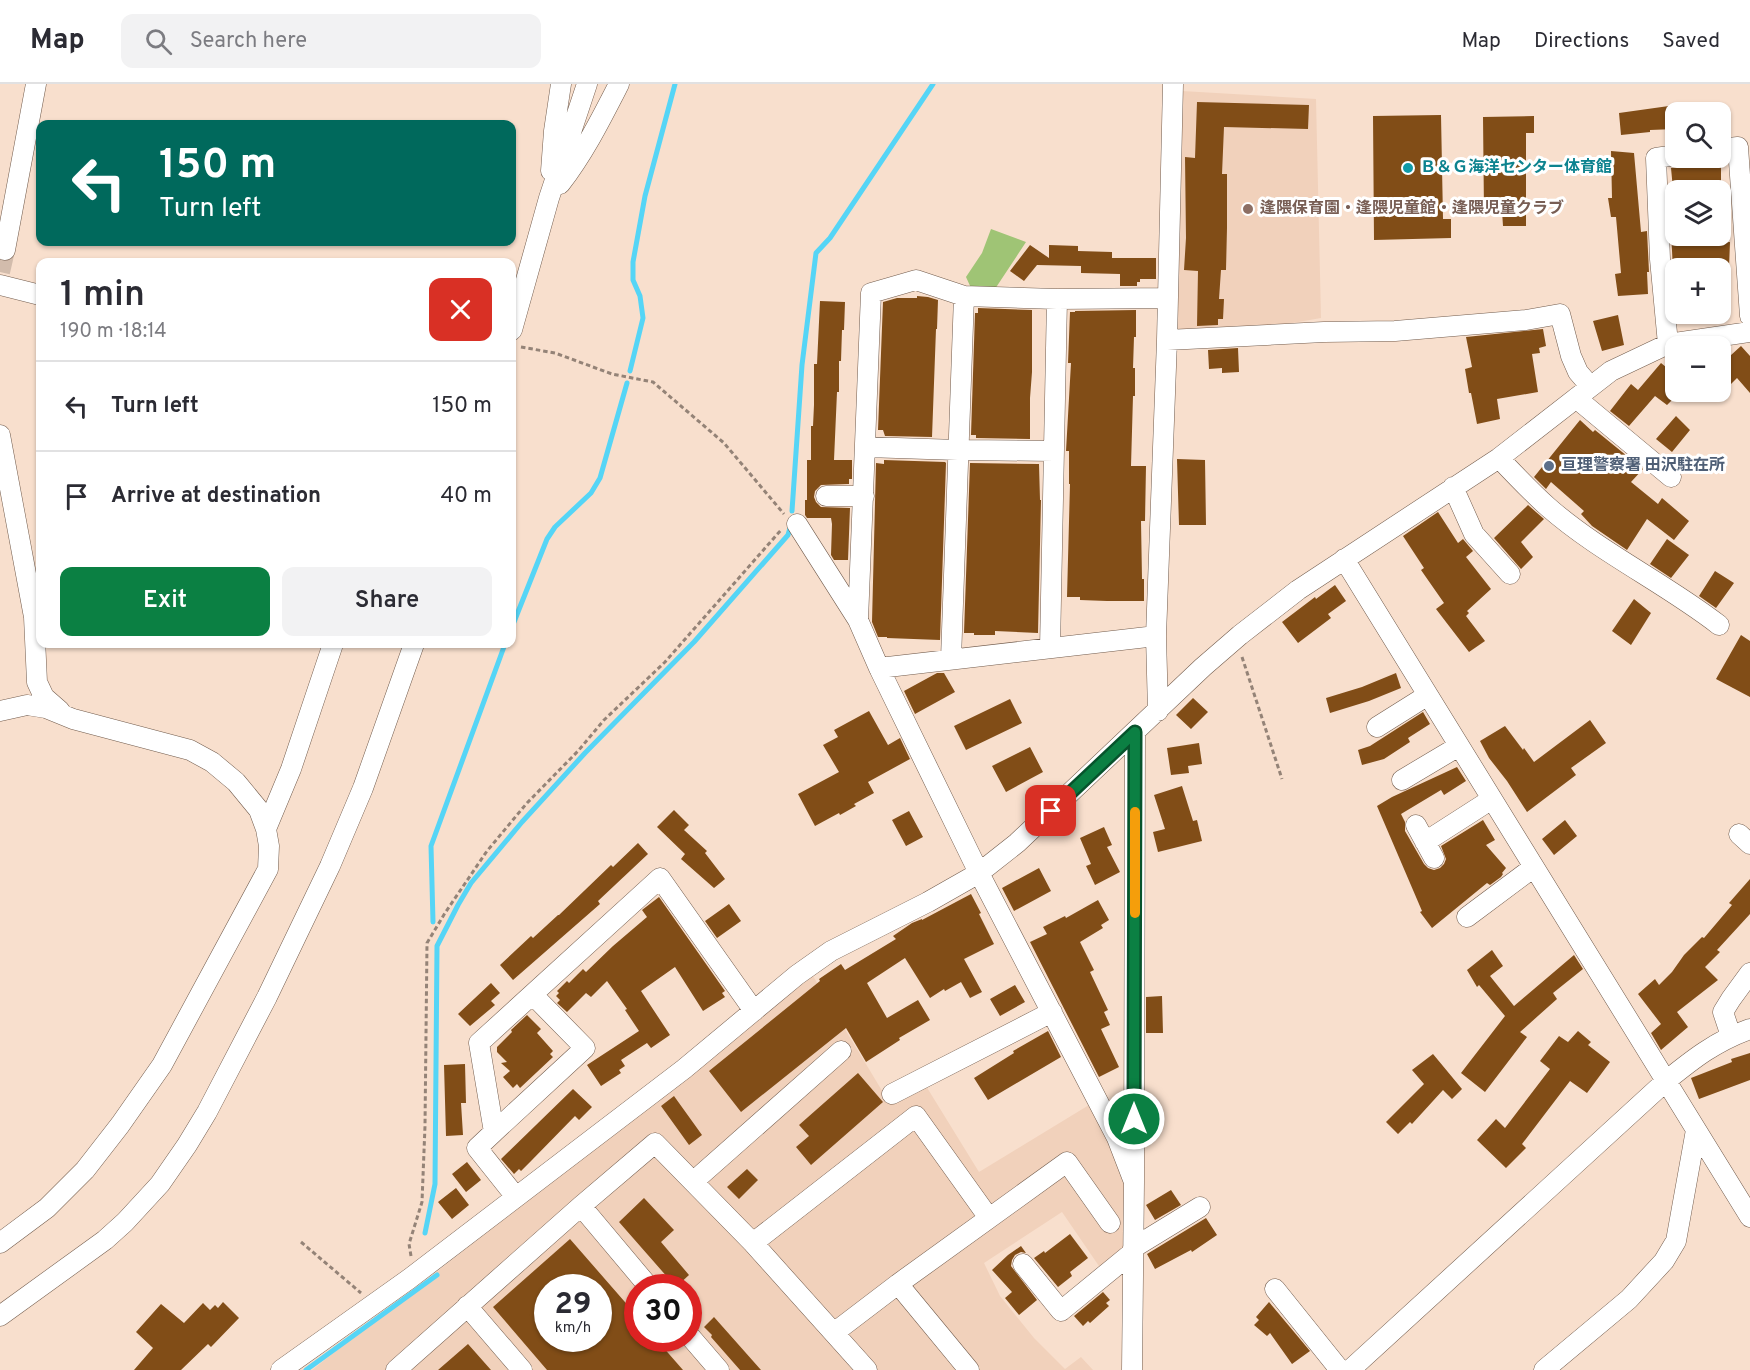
<!DOCTYPE html>
<meta charset="utf-8">
<style>
body{margin:0;font-family:Overpass,"Noto Sans JP",sans-serif;background:#f2f2f3;color:#2b2b33;height:100vh;display:flex;flex-direction:column;font-size:22px;white-space:nowrap}
*{box-sizing:border-box;margin:0}
p{font-size:20px;color:#7c7c81}
.icon{flex:none;width:33px;height:33px;fill:none;stroke:currentColor;stroke-width:2;stroke-linecap:round;stroke-linejoin:round}
.map{position:relative;flex:1;overflow:hidden}
.sheet{position:absolute;left:36px;top:174px;width:480px;height:390px;display:flex;flex-direction:column;background:#fff;border-radius:12px;box-shadow:0 2px 4px #0004}
.sheet>*{flex:none}
.top-card{position:absolute;left:36px;top:36px;width:480px;height:126px;border-radius:12px;box-shadow:0 2px 4px #0004;background:#00695c;color:#fff;overflow:hidden}
.fabs{position:absolute;left:1665px;top:18px;display:grid;gap:12px}
.fabs a{display:grid;place-items:center;width:66px;height:66px;border-radius:12px;background:#fff;box-shadow:0 2px 4px #0004;font-size:30px}
.speed{position:absolute;left:534px;top:1190px;display:flex;gap:12px;font-size:30px;font-weight:700;text-align:center}
.speed>*{display:grid;place-content:center;width:78px;height:78px;border-radius:50%;background:#fff;box-shadow:0 2px 4px #0004;line-height:1}
.speed small{font-size:15px;font-weight:400}
.speed .limit{border:9px solid #d22;background:#fff;color:#111}
.pin{position:absolute;display:grid;place-items:center;width:51px;height:51px;color:#fff;margin:-26px;border-radius:12px;box-shadow:0 3px 9px #0006}
.me{position:absolute;width:66px;margin:-33px;rotate:0deg;stroke-linejoin:round;filter:drop-shadow(0 0 4px #0008)}
.turn{display:flex;align-items:center;gap:21px;height:126px;padding:0 24px;font-size:27px}
.turn .icon{width:78px;height:78px;stroke-width:2.5}
.turn b{display:block;font-size:42px;line-height:51px}
.round{display:grid;place-items:center;flex:none;width:63px;height:63px;border-radius:12px;background:#f2f2f3}
.overview{display:flex;align-items:center;justify-content:space-between;height:102px;padding:0 24px}
h1{font-size:36px;font-weight:600;line-height:45px}
.primary-button{display:flex;gap:12px;margin-top:auto;padding:12px 24px}
.primary-button a{flex:1;height:69px;border-radius:12px;background:#0b8043;color:#fff;font-size:24px;font-weight:600;line-height:69px;text-align:center}
.primary-button a+a{background:#f2f2f3;color:#2b2b33}
ul{padding:0;list-style:none}
li{display:flex;align-items:center;gap:18px;height:90px;padding:0 24px;border-top:2px solid #e1e1e2}
li div{flex:1}
li b{display:block;font-size:22px}
li em{font-style:normal}
header{display:flex;align-items:center;gap:36px;box-sizing:border-box;height:84px;padding:0 30px;background:#fff;border-bottom:2px solid #e1e1e2}
header strong{font-size:28px}
nav{display:flex;gap:33px;margin-inline-start:auto;font-size:21px}
.search{width:420px;height:54px;background:#f2f2f3;display:flex;align-items:center;gap:15px;box-sizing:border-box;padding:0 21px;border-radius:12px;color:#7c7c81;font-size:22px}
.map>svg:first-child{display:block}
.built{fill:#f1d1bb;fill-rule:evenodd}
.green{fill:#9fc475}
.lines{fill:none;stroke-linecap:round;stroke-linejoin:round}
.stream{stroke:#55d5f6;stroke-width:5}
.building{fill:#814d17;fill-rule:evenodd}
.minor-tunnel{stroke:#d2bcac;stroke-width:20;stroke-dasharray:20 10;stroke-linecap:butt}
.minor-casing{stroke:#725c4d;stroke-width:21}
.path{stroke:#948377;stroke-width:3;stroke-dasharray:4.5 3;stroke-linecap:butt}
.minor{stroke:#fff;stroke-width:20}
.route-casing{stroke:#07532c;stroke-width:15}
.route{stroke:#0b8043;stroke-width:10}
.slow{stroke:#f59e0b;stroke-width:10}
.culture-dot{fill:#0f9aa8;stroke:#fff;stroke-width:2}
.education-dot{fill:#8d6e63;stroke:#fff;stroke-width:2}
.service-dot{fill:#5c6f8a;stroke:#fff;stroke-width:2}
.labels{text-anchor:middle;dominant-baseline:central;stroke-width:6;stroke-linejoin:round;paint-order:stroke}
.culture-label{font-size:16px;font-weight:bold;fill:#0d838f;stroke:#fff;text-anchor:start}
.education-label{font-size:16px;font-weight:bold;fill:#785e54;stroke:#fff;text-anchor:start}
.service-label{font-size:16px;font-weight:bold;fill:#4e5e75;stroke:#fff;text-anchor:start}
</style>
<header>
<strong>Map</strong>
<div class="search"><svg class="icon" aria-label="search" viewBox="0 0 24 24"><circle cx="10" cy="10" r="6"/><path d="M15 15l6 6"/></svg>Search here</div>
<nav><a>Map</a><a>Directions</a><a>Saved</a></nav>
</header>
<div class="map">
<svg width="1750" height="1286" viewBox="0 0 1750 1286">
<rect width="100%" height="100%" fill="#f8dfcd"/>
<path class="built" d="M1182,7L1316,15L1321,234L1236,249L1174,250Z
M813,892L890,1020L926,1002L979,1088L1089,1021L1111,1062L1128,1112L1126,1164L1101,1185L1062,1128L984,1179L1000,1212L1034,1254L1065,1285L1081,1273L1093,1286H312ZM548,1203H598V1254H548ZM638,1203H688V1254H638Z"/>
<path class="green" d="M991,145L1026,158L995,205L971,204L966,193L982,169Z"/>
<g class="lines">
<path class="stream" d="M630,287L643,234L640,212L633,196V178L645,112L675,0
M792,427L802,281L816,169L830,154L933,0
M512,543L547,455L555,443L591,409L600,394L627,299
M433,838L431,762L505,560
M425,1149L435,1100L437,862L458,821L471,799L522,738L585,669L694,558L788,451L790,444
M306,1286L437,1191"/>
</g>
<path class="building" d="M1197,18L1309,21L1308,45L1224,43L1222,90H1227V144L1226,186H1221L1219,215H1224L1223,235H1218V241L1197,242L1198,187L1184,186L1186,154L1185,73L1195,74Z
M1676,21V45L1650,46V48L1621,51L1619,29Z
M1441,31L1443,135H1451V154L1374,156L1373,32Z
M1534,32V49H1526V142H1503L1502,127L1484,128L1483,33Z
M1611,67L1634,69L1641,148L1647,147L1649,188H1647L1648,210L1618,212L1615,190L1621,189L1616,133H1611L1608,114H1612Z
M1701,76L1721,77V105L1702,104V102L1673,105L1671,84L1678,83L1684,79L1701,80Z
M1671,146H1676V161L1730,158L1729,184H1676V187H1673Z
M1030,161L1049,174V161L1078,162V167L1112,168V174H1156V195H1140V198H1137V202H1120V190L1081,189V182L1037,181L1024,197L1010,187Z
M917,212L928,213L938,216L937,245H936L932,353L885,352L883,346H878L883,218L897,214H917Z
M820,217L845,218L844,246H842L841,277H839V308H837L834,376H852V395H849V400L821,401L815,407L814,413L816,418L821,423L850,424L848,476H834L831,471L832,440L831,434H807L805,431V416H807V376H811V342H813L814,321V280H817Z
M978,224L1032,226V288L1030,314V355L976,354V351H971L975,229H978Z
M1136,226V253H1134L1133,284H1135V312H1133L1131,382H1146L1145,437H1141L1142,495H1144V517H1107L1080,516V513H1067L1070,400H1069V367H1066L1071,279H1068L1070,228H1075V227Z
M1618,231L1624,261L1602,267L1593,237Z
M1543,245L1546,262L1539,264L1540,269L1532,270L1538,308L1497,315L1500,335L1477,340L1471,309H1469L1465,285L1472,283L1466,253Z
M1741,262L1750,272V309L1737,294L1720,311V281Z
M1238,264L1239,288L1222,289V284L1209,285L1208,266Z
M1661,279L1676,291V312L1667,321L1655,312L1629,342L1610,327L1631,300L1638,306Z
M1676,332L1690,346L1672,368L1656,355Z
M1580,336L1593,348L1595,346L1643,385L1631,398L1658,420L1662,414L1689,437L1674,456L1647,435L1627,466L1592,442L1581,430L1584,427L1551,398L1546,405L1534,393Z
M1177,375L1205,376L1206,441H1179Z
M884,376L945,378L946,379L940,556L887,554V553H878L872,538L876,379L884,380Z
M970,379L1039,380L1040,416H1041L1038,549L995,547V551H974V549H964Z
M1528,421L1544,435L1521,458L1533,473L1521,485L1494,454Z
M1438,428L1458,459L1463,455L1473,467L1466,473L1491,505L1467,527L1469,529L1466,532L1485,557L1469,568L1436,525L1444,519L1421,486L1424,484L1403,452Z
M1667,455L1689,471L1671,494L1650,480Z
M1715,487L1734,499L1716,524L1699,512Z
M1335,501L1346,517L1328,530L1331,534L1298,559L1282,538L1315,513L1316,515Z
M1634,515L1651,529L1631,561L1612,547Z
M1741,551L1750,557V613L1716,595Z
M937,589H944L955,608L915,630L904,607Z
M1396,589L1401,604L1369,617L1330,629L1326,614L1362,603Z
M1193,614L1208,628L1191,645L1176,631Z
M1010,615L1022,639L966,666L954,642Z
M869,627L888,661L900,654L910,675L868,698L874,709L854,720L856,722L840,731L839,729L815,742L798,710L839,688L823,661L838,653L834,646Z
M1423,628L1430,640L1408,654L1410,658L1384,675L1362,681L1358,666L1370,662Z
M1590,636L1606,659L1571,684L1576,691L1527,728L1507,697L1489,674L1480,657L1505,642L1523,666L1524,664L1534,678Z
M1199,659L1202,680L1188,682L1189,689L1171,691L1167,664Z
M1030,663L1043,688L1006,708L992,682Z
M1457,683L1466,697L1444,711L1441,706L1401,730L1405,738V747L1424,780L1428,784L1434,786L1440,784L1444,780L1446,775L1441,762L1483,736L1495,756L1486,761L1506,784L1502,789L1503,790L1501,793L1490,801L1487,799L1432,844L1420,828L1422,827L1377,722L1392,713Z
M1182,702L1193,737L1197,736L1202,757L1158,768L1153,748L1165,745L1154,711Z
M674,726L689,741L684,746L707,767L705,769L725,795L714,804L681,775L685,770L657,743Z
M909,727L923,753L906,762L892,736Z
M1565,736L1577,752L1554,771L1542,755Z
M1104,743L1112,761L1107,763L1120,788L1095,801L1086,782L1091,780L1080,754Z
M638,759L648,770L598,817L600,820L513,896L500,881L531,852L533,854L558,831H559L611,781L613,783Z
M1039,784L1051,807L1014,827L1002,804Z
M1750,795V830L1717,866L1720,868L1705,883L1718,896L1677,928L1688,943L1661,966L1651,949L1661,940L1638,910L1655,895L1659,901L1672,888L1684,871L1702,853L1704,854L1732,821L1729,819Z
M971,810L981,829L979,830L994,860L964,875L982,908L970,914L961,898L945,907L944,905L930,914L905,874L867,899L887,934L918,916L930,936L899,954L900,956L866,978L846,944L741,1028L709,987L820,897L819,895L841,880L845,886L896,855L893,852L912,839L922,835V836Z
M659,813L725,907L722,909L725,913L703,927L675,883L641,907L670,951L651,964L647,959L621,976L625,982L619,986L621,989L601,1002L587,981L639,947L625,926L627,925L607,897L591,913L586,909L567,928L557,919L560,916L556,912L559,909L557,907L567,897L569,899L583,885L586,888L613,862L647,833L642,826Z
M1098,816L1109,836L1101,841L1103,844L1080,858L1094,886L1090,888L1108,926L1104,928L1110,941L1101,945L1119,983L1099,993L1030,858L1047,850L1043,843L1065,832L1066,834Z
M729,820L741,837L717,854L705,837Z
M1492,866L1503,882L1490,892L1514,922L1574,871L1583,885L1553,909L1557,915L1520,948L1527,953L1485,1008L1461,989L1505,932L1479,901L1477,903L1467,886Z
M491,899L500,909L491,917L495,921L470,942L458,930Z
M1015,901L1025,918L1000,932L990,915Z
M1162,912L1163,949H1146V913Z
M527,931L541,945L537,949L553,967L550,970L553,973L520,1004L517,1000L513,1004L503,993L510,987L501,979L507,978L497,968V963L512,948L511,946Z
M1048,947L1061,973L988,1016L974,994L1014,969L1013,967Z
M1578,947L1591,958L1588,961L1610,978L1587,1009L1570,997L1522,1060L1526,1064L1506,1084L1477,1056L1496,1035L1505,1044L1550,985L1540,977L1559,952L1568,958Z
M1750,969V996L1699,1015L1691,994L1732,978L1731,975Z
M1433,970L1462,1005L1452,1015L1443,1006L1412,1040L1410,1038L1398,1050L1386,1038L1424,1000L1412,986Z
M465,980L466,1019H461L463,1051L446,1052L444,981Z
M858,989L883,1018L811,1081L796,1063L809,1052L799,1041Z
M573,1005L592,1023L579,1036L575,1032L532,1076L521,1087L519,1085L514,1090L501,1075Z
M674,1012L702,1051L689,1061L661,1022Z
M467,1078L481,1096L466,1108L452,1090Z
M747,1085L758,1096L739,1115L727,1103Z
M456,1104L469,1121L452,1135L438,1118Z
M1171,1106L1181,1121L1155,1136L1146,1121Z
M644,1114L674,1146L661,1158L689,1191L676,1203L619,1138Z
M1206,1134L1217,1151L1192,1168L1191,1166L1155,1185L1147,1170Z
M1070,1150L1088,1174L1070,1188L1072,1192L1058,1203L1034,1174L1044,1167L1045,1169Z
M570,1155L638,1233V1254H655L683,1286H547L493,1223ZM548,1203H598V1254H548Z
M1021,1162L1026,1169L1021,1168L1015,1171L1012,1176L1011,1182L1037,1216L1019,1231L1005,1214L1012,1208L992,1186L1008,1171Z
M1103,1208L1110,1216L1106,1219L1109,1222L1090,1239L1088,1237L1083,1242L1074,1232Z
M223,1218L239,1234L211,1263L208,1260L181,1286H134L153,1264L136,1248L161,1220L184,1239L203,1219L210,1226L215,1221L218,1224Z
M1269,1218L1310,1267L1292,1280L1270,1249L1267,1252L1254,1241L1259,1236L1256,1233Z
M714,1233L761,1286H740L711,1253L712,1251L704,1243Z
M468,1260L491,1286H438Z"/>
<g class="lines">
<path class="minor-tunnel" d="M0,188L5,166"/>
<defs>
<path id="minor" d="M1720,65L1738,63L1750,232
M551,87L554,47L561,0
M560,100C584,69 601,35 619,0
M5,166L36,0
M0,201L40,211
M512,246L549,114L587,0
M1167,256L1324,248L1395,247L1526,236L1560,230L1571,272L1578,288L1590,302
M1668,260L1660,175L1656,74L1676,71
M1576,314L1671,393
M0,351L34,533L37,598L44,613L60,627
M866,363L958,366L1054,367
M1499,374C1515,391 1531,408 1548,423C1599,468 1665,499 1719,541
M1453,403L1474,450L1510,490
M826,412H864
M797,440L858,536L879,584L979,789L1117,1054L1134,1098
M1344,475L1750,1133
M858,536L871,209L916,196L964,212L1057,215L1168,214
M1050,564L1057,215
M951,575L964,212
M879,584L1156,552
M0,627L27,621L46,624L73,635L190,666L212,678L236,698L259,726L266,745L269,762L268,785L162,981L120,1041L85,1086L47,1124L0,1159
M1158,627L1156,552L1167,256L1173,0
M1377,643L1428,611
M1402,696L1459,662
M1416,741L1434,774
M266,745L291,685L333,560
M1739,750L1750,760
M1425,758L1492,715
M1467,833L1534,783
M1731,952L1723,928L1731,915L1750,889
M892,1010L1052,928
M494,1048L585,964L533,911
M694,1097L841,967
M516,1113L477,1064L494,1048L479,959L660,794L754,927
M581,1122L649,1203
M753,1159L916,1032L989,1134
M1133,1164L1200,1123
M1023,1180L1061,1227L1133,1168
M1275,1205L1340,1286
M467,1222L522,1286
M0,1232L105,1156L125,1138L160,1100L187,1061L207,1028L267,913L330,782L363,704L414,560
M835,1248L898,1200
M688,1250L719,1286
M281,1286L409,1195L684,985L797,891L831,867L928,818L979,789L1017,759L1203,583L1240,551L1298,506L1499,374L1611,287L1668,260L1750,248
M396,1286L581,1122L655,1059L753,1159L867,1286
M969,1286L898,1200L1067,1078L1110,1139
M1132,1286L1134,1098L1135,648
M1350,1286L1666,997C1693,975 1716,957 1750,945
M1544,1286L1629,1215L1664,1177L1676,1157L1696,1046"/>
</defs>
<use href="#minor" class="minor-casing"/>
<path class="path" d="M521,263L555,269L612,290L653,298L724,359L784,430
M1242,573L1282,695
M301,1158L361,1209
M411,1172L409,1160L422,1118L425,1042L427,859L445,829L487,767L527,719L578,667L604,636L665,578L781,446"/>
<use href="#minor" class="minor"/>
</g>
<g class="lines">
<defs>
<path id="route" d="M1051,727L1135,648L1134,1035"/>
</defs>
<use href="#route" class="route-casing"/>
<use href="#route" class="route"/>
<path class="slow" d="M1135,829V728"/>
</g>
<circle class="culture-dot" cx="1408" cy="84" r="6"/>
<circle class="education-dot" cx="1248" cy="125" r="6"/>
<circle class="service-dot" cx="1549" cy="382" r="6"/>
<g class="labels">
<g class="culture-label">
<text x="1420" y="84">Ｂ＆Ｇ海洋センター体育館</text>
</g>
<g class="education-label">
<text x="1260" y="125">逢隈保育園・逢隈児童館・逢隈児童クラブ</text>
</g>
<g class="service-label">
<text x="1561" y="382">亘理警察署 田沢駐在所</text>
</g>
</g>
</svg>
<div class="fabs">
<a><svg class="icon" aria-label="search" viewBox="0 0 24 24"><circle cx="10" cy="10" r="6"/><path d="M15 15l6 6"/></svg></a>
<a><svg class="icon" aria-label="layers" viewBox="0 0 24 24"><path d="M12 4l9 5-9 5-9-5zM3 14l9 5 9-5"/></svg></a>
<a>+</a>
<a>−</a>
</div>
<div class="speed"><div>29<small>km/h</small></div><div class="limit">30</div></div>
<div class="pin" style="left:1051px;top:727px;background:#d93025"><svg class="icon" aria-label="arrive" viewBox="0 0 24 24"><path d="M6 21V4h12l-3 4 3 4H6"/></svg></div>
<svg class="me" style="left:1134px;top:1035px" viewBox="-20 -20 40 40"><circle r="17" fill="#0b8043" stroke="#fff" stroke-width="3"/><path d="M0-11L8 9 0 5-8 9z" fill="#fff"/></svg>
<div class="top-card">
<div class="turn"><svg class="icon" aria-label="left" viewBox="0 0 24 24"><path d="M17 20v-9H6M10 6l-5 5 5 5"/></svg><div><b>150 m</b>Turn left</div></div>
</div>
<section class="sheet">
<div class="overview"><div><h1>1 min</h1><p>190 m · 18:14</p></div><a class="round" style="background:#d93025;color:#fff"><svg class="icon" aria-label="close" viewBox="0 0 24 24"><path d="M6 6l12 12M18 6L6 18"/></svg></a></div>
<ul>
<li><svg class="icon" aria-label="left" viewBox="0 0 24 24"><path d="M17 20v-9H6M10 6l-5 5 5 5"/></svg><div><b>Turn left</b></div><em>150 m</em></li>
<li><svg class="icon" aria-label="arrive" viewBox="0 0 24 24"><path d="M6 21V4h12l-3 4 3 4H6"/></svg><div><b>Arrive at destination</b></div><em>40 m</em></li>
</ul>
<div class="primary-button"><a>Exit</a><a>Share</a></div>
</section>
</div>
